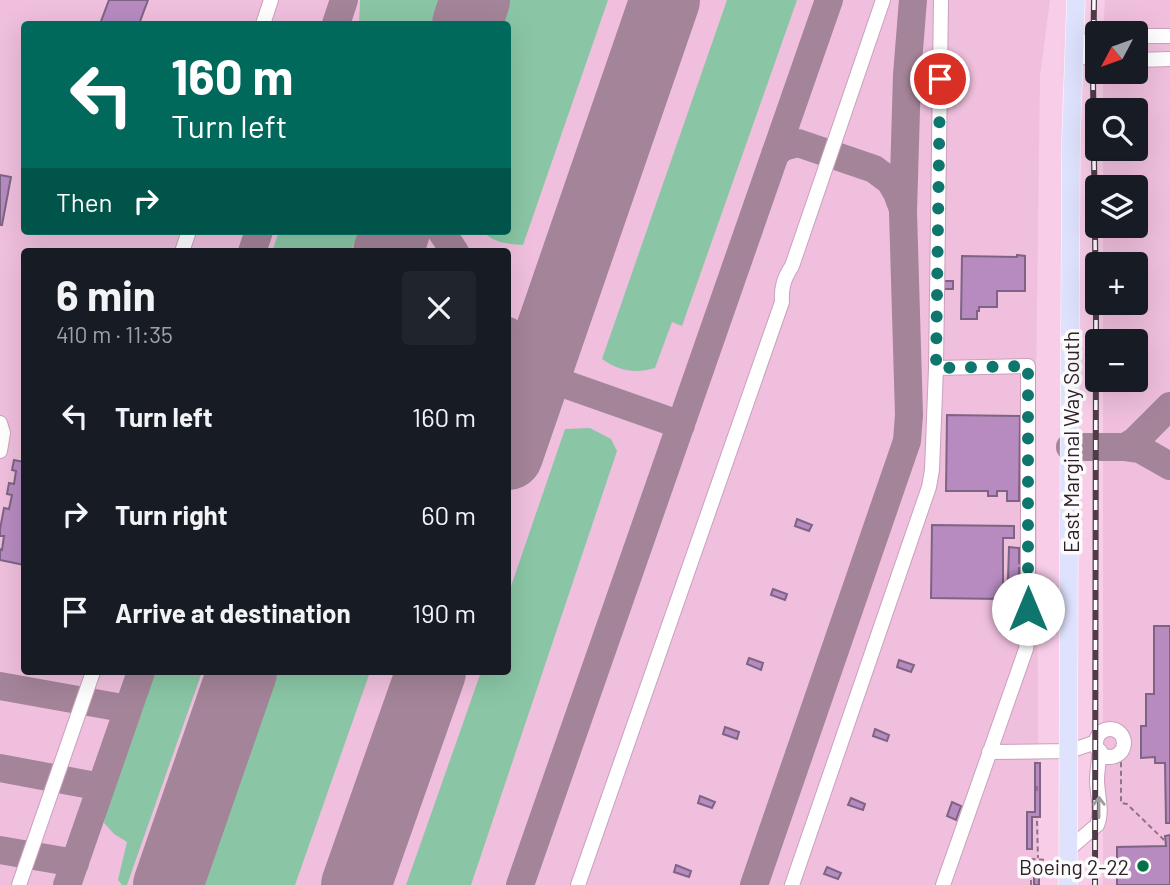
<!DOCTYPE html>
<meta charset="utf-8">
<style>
body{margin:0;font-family:Barlow,sans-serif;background:#20242c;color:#f1f3f6;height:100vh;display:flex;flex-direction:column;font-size:26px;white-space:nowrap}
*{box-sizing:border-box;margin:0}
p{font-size:23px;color:#9ea1a6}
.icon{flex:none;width:38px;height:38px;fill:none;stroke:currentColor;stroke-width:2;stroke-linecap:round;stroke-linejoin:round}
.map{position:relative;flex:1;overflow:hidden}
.sheet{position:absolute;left:21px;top:248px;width:490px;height:427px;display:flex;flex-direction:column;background:#171b24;border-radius:7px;box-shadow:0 7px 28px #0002}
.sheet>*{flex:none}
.banner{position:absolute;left:21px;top:21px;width:490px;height:214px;border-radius:7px;box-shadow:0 7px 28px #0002;background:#00695c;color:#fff;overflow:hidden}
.needle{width:46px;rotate:229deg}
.fabs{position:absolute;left:1085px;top:21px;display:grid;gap:14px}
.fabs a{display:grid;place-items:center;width:63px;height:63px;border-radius:7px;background:#171b24;box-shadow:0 7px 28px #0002;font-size:35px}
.pin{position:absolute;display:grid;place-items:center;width:60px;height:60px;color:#fff;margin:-30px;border:4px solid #fff;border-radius:50%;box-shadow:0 2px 7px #0007}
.me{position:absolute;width:77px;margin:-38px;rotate:0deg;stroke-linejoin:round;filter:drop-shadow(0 0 5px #0008)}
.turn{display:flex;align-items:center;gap:24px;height:147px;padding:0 35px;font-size:32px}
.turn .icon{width:91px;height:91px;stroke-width:2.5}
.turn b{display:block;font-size:49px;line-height:60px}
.then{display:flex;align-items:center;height:66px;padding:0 35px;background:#0003;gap:14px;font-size:26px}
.round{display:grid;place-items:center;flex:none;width:74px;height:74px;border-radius:7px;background:#20242c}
.summary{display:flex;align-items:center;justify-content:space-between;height:119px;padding:0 35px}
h1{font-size:42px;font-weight:700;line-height:52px}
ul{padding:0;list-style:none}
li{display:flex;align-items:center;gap:21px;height:98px;padding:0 35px}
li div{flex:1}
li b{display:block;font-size:26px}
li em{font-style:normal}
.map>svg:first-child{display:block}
.built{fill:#efbfdd;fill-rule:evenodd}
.green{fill:#8ac6a5}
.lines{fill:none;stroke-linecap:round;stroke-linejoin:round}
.taxiway{stroke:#a48498;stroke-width:28}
.runway{stroke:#a48498;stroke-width:70}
.building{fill:#b78bc0;stroke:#7e6484;stroke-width:2}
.minor-casing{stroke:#caa1bb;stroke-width:16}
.major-casing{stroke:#fff;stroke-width:19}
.path{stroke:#8e7384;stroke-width:2;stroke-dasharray:5 3.5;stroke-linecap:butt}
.minor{stroke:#fff;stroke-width:14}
.major{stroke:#dfe2fd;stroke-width:18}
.rail-casing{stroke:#503c49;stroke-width:6}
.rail{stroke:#fcfcfc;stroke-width:3.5;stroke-dasharray:10;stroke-linecap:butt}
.oneway{stroke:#a19b9f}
.route{stroke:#0f766e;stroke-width:12;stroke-dasharray:0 21.6}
.poi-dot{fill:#057149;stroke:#fcfcfc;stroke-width:2.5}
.labels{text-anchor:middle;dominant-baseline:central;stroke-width:7;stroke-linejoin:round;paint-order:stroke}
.street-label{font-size:21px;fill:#2f202a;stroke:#fcfcfc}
.poi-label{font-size:21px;fill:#2f202a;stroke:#fcfcfc;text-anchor:end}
</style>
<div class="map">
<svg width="1170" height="885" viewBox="0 0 1170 885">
<rect width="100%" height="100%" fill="#f7cde7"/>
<path class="built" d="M0,0H1050L1040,76L1036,381L1039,885H0ZM24,24H508V231H24ZM24,252H508V672H24Z
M1105,0H1170V885H1103V380H1136V341H1103V303H1136V264H1103V226H1136V187H1103V149H1136V110H1103V72H1136V33H1103Z"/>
<path class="green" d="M360,0H444L435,24H359Z
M507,0H608L523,245C508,244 493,243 483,231H508V24H498Z
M727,0H797L682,326L672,322L655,368C635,374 619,371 602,359Z
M279,231H358L351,252H272Z
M590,428L611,439L617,451L471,885H406L481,672H508V595L565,429Z
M154,672H202L127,885H122L118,880L127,842L114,834L104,823L106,809Z
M275,672H370L295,885H202Z"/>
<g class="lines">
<path class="taxiway" d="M336,24L344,0
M775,154L783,147L798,143L874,169L890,181L897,193L903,209
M441,231L455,252
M252,252L259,231
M508,331L536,374L681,425
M1070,447H1125L1135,441L1170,406
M1125,447L1140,449L1170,466
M0,686L128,709
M0,768L101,787
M0,850L75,863
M67,885L141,672
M520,885L829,0
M754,885L907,441L909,415L903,212L907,75L913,0"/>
<path class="runway" d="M467,24L475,0
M388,252L395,231
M508,455L665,0
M168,885L242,672
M356,885L431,672"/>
</g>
<path class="building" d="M109,0H148L139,24H100Z
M0,175L11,177L2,225H0Z
M1017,255L1025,256V291H997V307H979V311H977V319H961L962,256L1017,257Z
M944,281H953V289H944Z
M947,415L1020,416L1019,501H1007V491H997V496H988V491H946Z
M14,460L24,462V565L0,560V549L2,550L4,536H0V529L4,508L9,509L12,495L7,494L9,483L14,484L16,471L12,470Z
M797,519L812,525L809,531L795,526Z
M932,525L1014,526V538H1003V599L931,598Z
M1009,547L1019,548V563L1021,564V568H1019V580L1008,579Z
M773,589L787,594L785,600L771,595Z
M1154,626H1170V823H1166L1165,763H1155V757L1141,758V726H1146V694H1154Z
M749,658L763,663L761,670L747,664Z
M899,660L914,665L911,672L897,667Z
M725,727L739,732L737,739L723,734Z
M875,729L889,735L887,741L873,736Z
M1035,763H1040V817H1032V849H1027V812H1035Z
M700,796L715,802L712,808L698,803Z
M851,798L865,804L863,810L848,805Z
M952,802L961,806L956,820L947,816Z
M1170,835V885H1117V847L1166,846L1165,836Z
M676,865L691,871L689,877L674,872Z
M1034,866H1039V885H1034Z
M827,867L841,873L838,879L824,874Z"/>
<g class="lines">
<defs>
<path id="minor" d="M263,24L271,0
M1136,36H1170
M1097,37H1094L1073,49L1094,62H1097
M1136,60L1170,59
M182,252L189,231
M936,368L1028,366V636L1026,649L943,885
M0,423L3,433L0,451
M1096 743a14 14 0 1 1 28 0a14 14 0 1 1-28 0Z
M989,752L1070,751L1096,742
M1069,849L1097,825C1103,811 1097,794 1097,780C1097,771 1099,761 1100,751
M19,885L93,672
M578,885L782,302C781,288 784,278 792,266L883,0
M792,885L929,487L932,470L936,368L941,0"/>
<path id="major" d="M1068,885L1069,523L1071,139L1076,0"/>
</defs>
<use href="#minor" class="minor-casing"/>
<use href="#major" class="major-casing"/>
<path class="path" d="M1117,755L1121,761V803L1127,804L1165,841
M1037,786V794
M1037,821L1038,858
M1031,885V859L1046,860"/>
<use href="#minor" class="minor"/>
<use href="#major" class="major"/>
<defs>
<path id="rail" d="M1094,0L1093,78L1096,311L1095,885"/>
</defs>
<use href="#rail" class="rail-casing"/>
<use href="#rail" class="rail"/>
</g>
<defs><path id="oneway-shaft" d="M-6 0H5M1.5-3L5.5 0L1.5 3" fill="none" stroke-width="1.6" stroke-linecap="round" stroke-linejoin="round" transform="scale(1.75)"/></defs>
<use class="oneway" href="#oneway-shaft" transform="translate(1099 807) rotate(-90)"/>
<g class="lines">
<path class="route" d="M940,79L936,368L1028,366V609"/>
</g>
<circle class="poi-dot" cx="1143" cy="866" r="7"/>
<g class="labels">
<g class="street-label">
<text transform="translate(1070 442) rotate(-90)">East Marginal Way South</text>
</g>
<g class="poi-label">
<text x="1129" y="866">Boeing 2-22</text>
</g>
</g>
</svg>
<div class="fabs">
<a><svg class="needle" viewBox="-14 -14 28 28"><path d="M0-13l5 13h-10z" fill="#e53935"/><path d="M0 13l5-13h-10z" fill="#9ea1a6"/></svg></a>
<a><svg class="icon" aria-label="search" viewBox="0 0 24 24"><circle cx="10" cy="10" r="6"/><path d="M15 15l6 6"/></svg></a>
<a><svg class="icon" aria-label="layers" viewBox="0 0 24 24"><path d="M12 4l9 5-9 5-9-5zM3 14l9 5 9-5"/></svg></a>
<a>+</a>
<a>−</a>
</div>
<div class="pin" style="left:940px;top:79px;background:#d93025"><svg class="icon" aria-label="arrive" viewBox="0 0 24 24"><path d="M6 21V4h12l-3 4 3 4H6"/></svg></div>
<svg class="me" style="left:1028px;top:609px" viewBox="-20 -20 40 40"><circle r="19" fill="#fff"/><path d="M0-13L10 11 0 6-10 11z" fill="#0f766e"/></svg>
<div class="banner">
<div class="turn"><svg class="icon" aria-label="left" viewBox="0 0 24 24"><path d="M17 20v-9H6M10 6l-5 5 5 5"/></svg><div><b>160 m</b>Turn left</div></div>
<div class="then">Then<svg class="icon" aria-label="right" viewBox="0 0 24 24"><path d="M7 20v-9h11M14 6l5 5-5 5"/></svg></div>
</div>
<section class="sheet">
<div class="summary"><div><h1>6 min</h1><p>410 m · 11:35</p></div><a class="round"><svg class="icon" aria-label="close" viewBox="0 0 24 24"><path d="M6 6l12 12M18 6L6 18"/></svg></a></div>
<ul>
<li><svg class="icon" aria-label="left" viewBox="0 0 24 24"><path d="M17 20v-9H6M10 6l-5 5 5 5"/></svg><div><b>Turn left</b></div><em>160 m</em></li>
<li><svg class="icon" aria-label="right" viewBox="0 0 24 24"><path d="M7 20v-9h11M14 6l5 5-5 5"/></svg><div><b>Turn right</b></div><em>60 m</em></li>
<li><svg class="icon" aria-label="arrive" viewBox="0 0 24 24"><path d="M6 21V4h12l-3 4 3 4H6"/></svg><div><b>Arrive at destination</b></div><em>190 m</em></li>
</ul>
</section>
</div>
